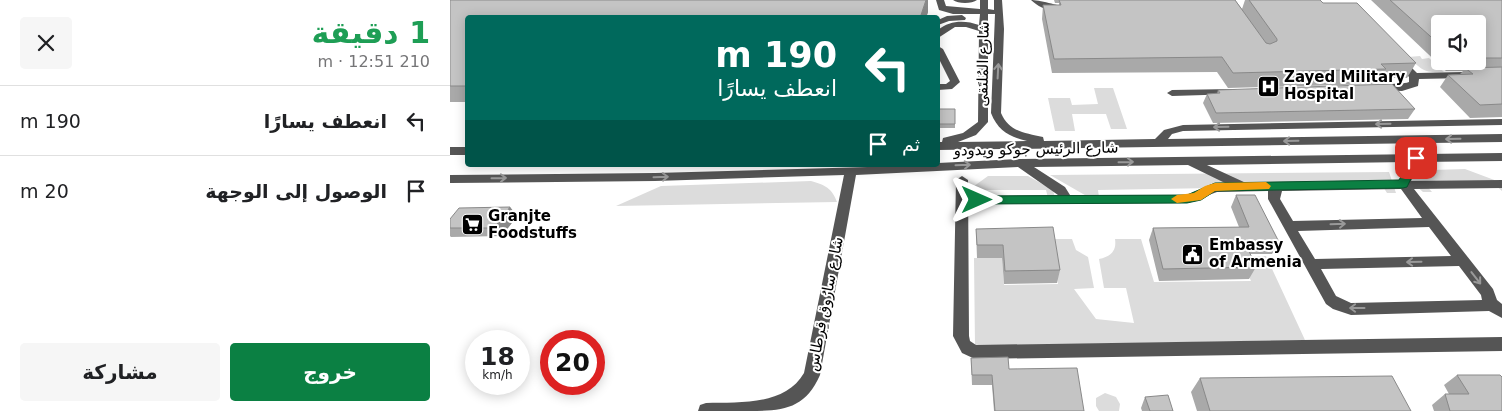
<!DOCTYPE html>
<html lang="ar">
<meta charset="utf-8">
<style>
body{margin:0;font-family:"DejaVu Sans","Noto Sans Arabic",sans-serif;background:#f6f6f6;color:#202124;direction:rtl;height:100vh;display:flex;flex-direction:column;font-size:19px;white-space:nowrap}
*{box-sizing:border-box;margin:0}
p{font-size:16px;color:#757577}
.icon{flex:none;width:28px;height:28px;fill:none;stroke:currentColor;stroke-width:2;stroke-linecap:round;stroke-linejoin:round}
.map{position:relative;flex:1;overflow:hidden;direction:ltr}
.panel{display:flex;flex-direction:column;background:#fff;width:450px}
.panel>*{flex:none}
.hud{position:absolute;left:15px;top:15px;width:475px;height:152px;border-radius:5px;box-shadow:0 2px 12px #0003;direction:rtl;background:#00695c;color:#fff;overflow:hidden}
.fabs{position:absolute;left:981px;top:15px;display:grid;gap:10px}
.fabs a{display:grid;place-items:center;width:55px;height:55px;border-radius:5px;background:#fff;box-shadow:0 2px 12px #0003;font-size:25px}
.speed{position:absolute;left:15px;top:330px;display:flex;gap:10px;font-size:25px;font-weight:700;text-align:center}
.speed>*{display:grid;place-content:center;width:65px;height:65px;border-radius:50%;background:#fff;box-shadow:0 2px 12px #0003;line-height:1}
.speed small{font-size:12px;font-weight:400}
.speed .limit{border:8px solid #d22;background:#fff;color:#111}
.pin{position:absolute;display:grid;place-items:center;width:42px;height:42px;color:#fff;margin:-21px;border-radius:10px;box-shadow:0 2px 8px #0006}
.me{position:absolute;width:55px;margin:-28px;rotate:90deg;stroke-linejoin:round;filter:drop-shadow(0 0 4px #0008)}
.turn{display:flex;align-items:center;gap:18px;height:105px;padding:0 20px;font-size:22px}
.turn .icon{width:65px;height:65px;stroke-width:2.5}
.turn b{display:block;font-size:35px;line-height:42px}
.then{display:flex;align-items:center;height:48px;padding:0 20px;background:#0003;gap:10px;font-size:19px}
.round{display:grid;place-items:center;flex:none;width:52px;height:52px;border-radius:5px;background:#f6f6f6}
.headline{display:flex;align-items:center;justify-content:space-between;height:85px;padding:0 20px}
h1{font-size:30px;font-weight:600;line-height:38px;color:#1e9e55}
.cta{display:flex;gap:10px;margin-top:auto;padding:10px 20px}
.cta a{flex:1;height:58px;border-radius:5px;background:#0b8043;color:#fff;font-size:20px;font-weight:600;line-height:58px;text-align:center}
.cta a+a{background:#f6f6f6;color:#202124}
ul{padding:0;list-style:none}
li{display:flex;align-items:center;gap:15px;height:70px;padding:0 20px;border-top:1px solid #e0e0e0}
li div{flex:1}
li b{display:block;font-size:19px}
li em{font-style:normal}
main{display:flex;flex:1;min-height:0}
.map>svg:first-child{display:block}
.green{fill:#dcdcdc}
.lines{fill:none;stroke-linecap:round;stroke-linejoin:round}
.minor{fill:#555;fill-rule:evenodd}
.wall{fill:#a9a9a9;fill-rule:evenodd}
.shaded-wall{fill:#898989}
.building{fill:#c4c4c4;stroke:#898989}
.oneway{stroke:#999}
.route{fill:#0b8043;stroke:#07532c}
.slow{fill:#f59e0b}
.labels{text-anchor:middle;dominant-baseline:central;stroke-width:4;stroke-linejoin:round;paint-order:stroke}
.street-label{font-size:15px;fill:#000;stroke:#fff}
.poi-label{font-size:15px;font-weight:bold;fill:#000;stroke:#fff;text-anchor:start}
</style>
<main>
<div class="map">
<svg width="1052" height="411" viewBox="0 0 1052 411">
<rect width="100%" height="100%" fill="#fff"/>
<path class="green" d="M970,56L972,59L979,58L994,72C974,73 972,70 958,57Z
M644,88H663L677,129H661L656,114H622L625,131H605L598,98H620L622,105L648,104Z
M1015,169L1047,181L1052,186V191L1044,184L976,185L982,192H973L949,171Z
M939,172L946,193H937L932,185L648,190L649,197L640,198L600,175Z
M538,176H578L603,190L605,198H598L596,190H529V199H520V189Z
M361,181C375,185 382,188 387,202L166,206L211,186Z
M601,239H622L626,250L638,257L644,288L624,289L646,319L684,323L676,288H654L649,259C660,257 667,251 665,239H691L704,282L801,281L790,256H816L855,340L525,346L524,258H552L554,285L608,284Z
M655,393L666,397L670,404L669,411H649L646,406V398Z"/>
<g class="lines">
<path class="minor" d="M486,0H494L496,6L530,9V0H538V9L544,10V0H552L554,29L551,113C559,132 575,133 593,137L594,141L705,139L714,130L733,125L1052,119V125L733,131L722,134L718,139L1052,134V142L488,150V142H492L493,138L513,133L528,122L529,31L516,27H505L488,38V30C500,20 515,20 529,25L530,14H503L489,10ZM538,14H545L541,113C548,131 560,137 577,141L508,142L526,135L538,122Z
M503,0H527C522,4 508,4 503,0Z
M581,0C588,0 610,5 615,8C605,15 589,8 581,0Z
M512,15L516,18L515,20L499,21L488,25V20L497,16Z
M488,46L493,49L510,82L502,89L488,90V84H496L500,81L488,57Z
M949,57L952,58L967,73L1014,72L1019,75L1014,78L969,79L968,86L952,91L924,90L923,88C931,81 948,86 959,82V77L944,60Z
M783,89L787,90V94L722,96L717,93L722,90Z
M0,147H18V155H0Z
M1052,153V161L970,162L961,181L1052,180V188L964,189L1043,289L1047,300L1052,304V318L1039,311L901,315L883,309L876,304L818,199V191L767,192L737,203L527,204L521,200L527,196L608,195L568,167L406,175L370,375C355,409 333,411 299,411C282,411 265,411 248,411L250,405L256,403C289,402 335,406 354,373L394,175L205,181L0,183V175L205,173L488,165V163L570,159ZM958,162L949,181L796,183L757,165ZM738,165L775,183L758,186L737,195H620L615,187L584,167ZM951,189L972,218L843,221L830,199L832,191ZM979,227L1001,256L865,259L848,231ZM1009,266L1031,295L1032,300L901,303L886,296L871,269Z
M512,176L518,180L519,336L520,341L526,345L1052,337V351L525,359L512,353L503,336L506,180Z"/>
</g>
<path class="wall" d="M0,0H478V12L476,18H18V102H0Z
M604,0H787H785L792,9L795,0H870L873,3L966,63L957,78H931L928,84L778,88L767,72L602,73L592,19L593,5H609V3H605Z
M921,0H1052V117L1020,118L990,87L998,75L1010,74L1013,71H996ZM990,24H1028V61H990Z
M768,90L965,109L958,119L763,123L753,103L757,94H767Z
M488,109H505V128H488Z
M786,195L829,242L822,254H800L806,267L799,279L709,281L699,240L703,228L789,227L781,207Z
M60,207L67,216L52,236L1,237L0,236V219Z
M526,229L610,270L607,283L554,284L552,258H527Z
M521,358L559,369L634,411H544L542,385H522Z
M1007,375L1052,411H984L982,405L995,394H999L994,385Z
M750,378L961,411H747L741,392Z
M695,397L723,411H692L691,408Z"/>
<path class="shaded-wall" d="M476,0H478V12L476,18H470Z
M60,207L67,216L52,236L44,228Z"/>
<path class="building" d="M0,0H476L470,18H18V86H0Z
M609,0H785L816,43L820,44L827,41V39L799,0H870L873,3H907L966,63L931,64L936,69L783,73L772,57L604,59L593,5H611Z
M940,0H1052V58H1028V24H990V45Z
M1052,67V104L1030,105L998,75L1023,74L1015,68Z
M942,84L965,109L766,113L757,94L770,93L768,90Z
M488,109H505V124H488Z
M786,195H805L829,242H795L806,267L713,269L703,228L799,227Z
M60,207L44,228H0V219L9,208Z
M603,227L610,270L555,271L553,245H527L526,229Z
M558,357L559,369L627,368L634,411H545L542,375H522L521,358Z
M1007,375H1050L1052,377V411H1000L995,394H1019Z
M942,376L961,411H760L750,378Z
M718,395L723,411H700L695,397Z"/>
<defs><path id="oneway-shaft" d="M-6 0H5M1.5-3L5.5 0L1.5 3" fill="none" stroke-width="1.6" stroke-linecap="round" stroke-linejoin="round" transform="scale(1.25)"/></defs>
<g class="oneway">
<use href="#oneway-shaft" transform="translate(548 71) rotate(-87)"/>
<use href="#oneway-shaft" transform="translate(933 124) rotate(179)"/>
<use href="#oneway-shaft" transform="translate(771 127) rotate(179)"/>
<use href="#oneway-shaft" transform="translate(1003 139) rotate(179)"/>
<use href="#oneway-shaft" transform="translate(841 141) rotate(179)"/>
<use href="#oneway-shaft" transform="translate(676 162) rotate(-1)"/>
<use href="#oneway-shaft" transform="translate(513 165) rotate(-2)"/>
<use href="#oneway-shaft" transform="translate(211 177) rotate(-2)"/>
<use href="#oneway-shaft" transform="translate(49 178) rotate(-1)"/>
<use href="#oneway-shaft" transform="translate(888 224) rotate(-2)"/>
<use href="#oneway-shaft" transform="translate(964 262) rotate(179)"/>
<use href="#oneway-shaft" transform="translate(1026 278) rotate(52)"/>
<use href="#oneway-shaft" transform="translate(907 308) rotate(-180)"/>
</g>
<path class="route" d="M966,155L971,158L957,187L953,188L765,191L751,200L737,203L527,204L521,200L527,196L737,195L765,183L949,180L963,156Z"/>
<path class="slow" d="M816,182L821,186L819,189L765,191L751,200L727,203L721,199L727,195L744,193L755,186L765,183Z"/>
<defs>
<symbol id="hospital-square" viewBox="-11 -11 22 22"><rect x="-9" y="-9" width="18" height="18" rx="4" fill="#000" stroke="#fff"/><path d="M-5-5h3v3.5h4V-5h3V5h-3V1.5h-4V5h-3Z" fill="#fff"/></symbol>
<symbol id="supermarket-square" viewBox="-11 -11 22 22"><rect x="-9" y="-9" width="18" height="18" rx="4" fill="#000" stroke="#fff"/><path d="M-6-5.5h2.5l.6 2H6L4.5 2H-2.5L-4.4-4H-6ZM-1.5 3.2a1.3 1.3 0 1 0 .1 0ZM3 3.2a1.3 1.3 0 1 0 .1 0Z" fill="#fff"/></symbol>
<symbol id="civic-square" viewBox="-11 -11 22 22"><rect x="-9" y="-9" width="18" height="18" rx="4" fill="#000" stroke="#fff"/><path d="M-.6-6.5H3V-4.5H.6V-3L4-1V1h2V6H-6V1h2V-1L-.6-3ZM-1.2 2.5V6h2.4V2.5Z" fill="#fff"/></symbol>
</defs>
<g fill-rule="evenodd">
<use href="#hospital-square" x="806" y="74" width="25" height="25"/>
<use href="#supermarket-square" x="10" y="212" width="25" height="25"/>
<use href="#civic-square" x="730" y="242" width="25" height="25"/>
</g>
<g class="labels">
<g class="street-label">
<text transform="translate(533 64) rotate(-89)">شارع المُلتَقى</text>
<text transform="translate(586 149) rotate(-1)">شارع الرئيس جوكو ويدودو</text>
<text transform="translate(375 304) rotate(-79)">شارع سارُوق قِرطاس</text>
</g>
<g class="poi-label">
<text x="834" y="77">Zayed Military<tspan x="834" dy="17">Hospital</tspan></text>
<text x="38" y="216">Granjte<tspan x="38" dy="17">Foodstuffs</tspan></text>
<text x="759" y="245">Embassy<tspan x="759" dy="17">of Armenia</tspan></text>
</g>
</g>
</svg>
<div class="fabs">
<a><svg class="icon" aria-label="sound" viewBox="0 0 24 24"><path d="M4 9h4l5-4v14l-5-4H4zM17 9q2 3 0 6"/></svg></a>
</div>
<div class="speed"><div>18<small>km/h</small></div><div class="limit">20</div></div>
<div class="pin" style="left:966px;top:158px;background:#d93025"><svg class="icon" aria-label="arrive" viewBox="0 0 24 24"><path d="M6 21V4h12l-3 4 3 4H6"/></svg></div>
<svg class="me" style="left:527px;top:200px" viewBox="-20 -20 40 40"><path d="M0-17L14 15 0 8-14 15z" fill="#0b8043" stroke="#fff" stroke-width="4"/></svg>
<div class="hud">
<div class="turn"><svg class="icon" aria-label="left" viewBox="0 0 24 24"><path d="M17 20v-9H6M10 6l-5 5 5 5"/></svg><div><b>190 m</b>انعطف يسارًا</div></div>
<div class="then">ثم<svg class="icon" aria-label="arrive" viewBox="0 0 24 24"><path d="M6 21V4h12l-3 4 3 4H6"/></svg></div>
</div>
</div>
<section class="panel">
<div class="headline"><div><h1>1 دقيقة</h1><p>210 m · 12:51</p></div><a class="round"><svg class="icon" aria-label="close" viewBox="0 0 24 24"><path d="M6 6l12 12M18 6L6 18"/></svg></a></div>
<ul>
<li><svg class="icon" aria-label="left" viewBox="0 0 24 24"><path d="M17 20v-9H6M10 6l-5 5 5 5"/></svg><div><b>انعطف يسارًا</b></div><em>190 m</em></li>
<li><svg class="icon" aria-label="arrive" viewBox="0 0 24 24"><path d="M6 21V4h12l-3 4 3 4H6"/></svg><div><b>الوصول إلى الوجهة</b></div><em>20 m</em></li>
</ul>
<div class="cta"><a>خروج</a><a>مشاركة</a></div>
</section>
</main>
